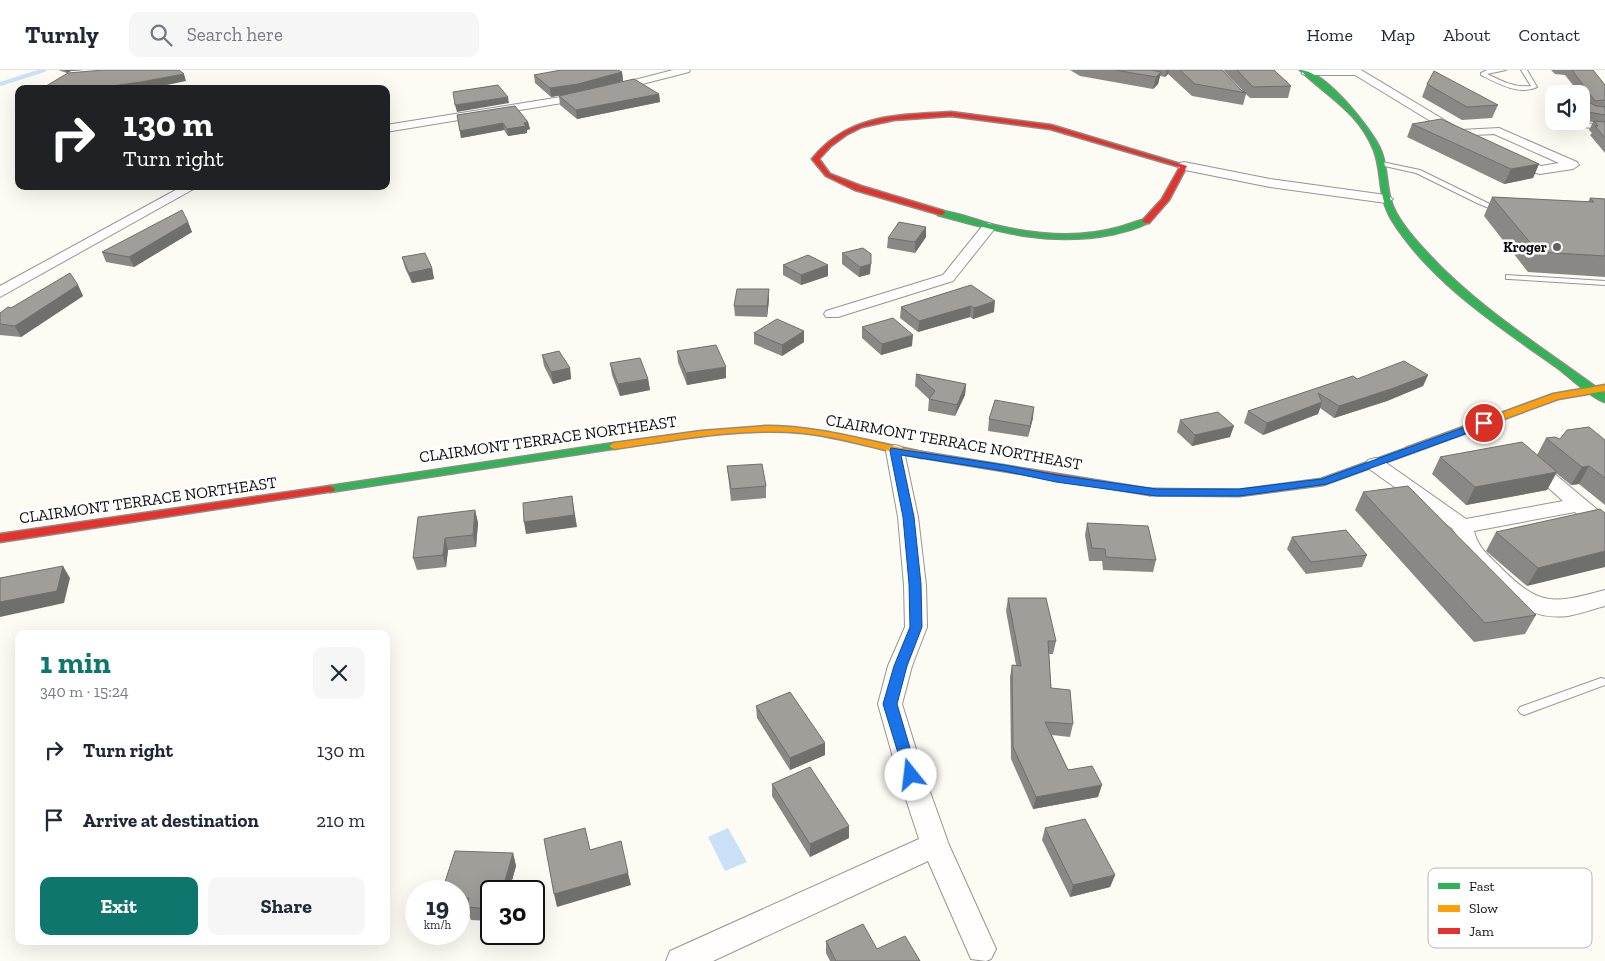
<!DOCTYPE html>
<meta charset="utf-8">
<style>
body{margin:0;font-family:"Zilla Slab",serif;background:#f6f6f7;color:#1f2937;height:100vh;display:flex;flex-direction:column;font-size:19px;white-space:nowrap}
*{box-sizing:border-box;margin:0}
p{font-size:16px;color:#747a83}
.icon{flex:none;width:28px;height:28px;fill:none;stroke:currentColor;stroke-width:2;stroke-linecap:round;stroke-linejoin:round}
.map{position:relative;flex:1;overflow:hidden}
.drawer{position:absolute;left:15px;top:560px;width:375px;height:315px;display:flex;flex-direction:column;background:#fff;border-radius:10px;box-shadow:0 5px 20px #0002}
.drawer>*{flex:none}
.guide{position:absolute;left:15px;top:15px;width:375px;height:105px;border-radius:10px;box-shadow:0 5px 20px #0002;background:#202124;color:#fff;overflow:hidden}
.tools{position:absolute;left:1545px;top:15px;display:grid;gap:10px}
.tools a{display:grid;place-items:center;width:45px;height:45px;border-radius:10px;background:#fff;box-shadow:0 5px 20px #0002;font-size:25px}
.speed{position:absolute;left:405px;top:810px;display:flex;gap:10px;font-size:25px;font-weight:700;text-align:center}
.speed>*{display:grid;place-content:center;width:65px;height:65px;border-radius:50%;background:#fff;box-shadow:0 5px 20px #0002;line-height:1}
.speed small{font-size:12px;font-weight:400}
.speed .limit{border:2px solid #111;border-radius:8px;background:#fff;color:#111}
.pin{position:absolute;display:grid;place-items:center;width:42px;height:42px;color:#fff;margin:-21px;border:2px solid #fff;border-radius:50%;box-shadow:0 1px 5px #0007}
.me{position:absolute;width:55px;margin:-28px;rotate:344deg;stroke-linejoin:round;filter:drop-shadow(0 0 4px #0008)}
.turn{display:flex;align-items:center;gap:18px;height:105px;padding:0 25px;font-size:22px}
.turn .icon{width:65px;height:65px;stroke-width:2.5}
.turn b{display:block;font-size:35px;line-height:42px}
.round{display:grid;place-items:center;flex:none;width:52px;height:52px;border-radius:10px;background:#f6f6f7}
.head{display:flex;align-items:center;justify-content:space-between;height:85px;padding:0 25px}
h1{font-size:30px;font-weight:700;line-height:38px;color:#0f766e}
.primary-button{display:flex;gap:10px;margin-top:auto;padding:10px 25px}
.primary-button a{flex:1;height:58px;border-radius:10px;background:#0f766e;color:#fff;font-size:20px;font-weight:700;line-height:58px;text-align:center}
.primary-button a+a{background:#f6f6f7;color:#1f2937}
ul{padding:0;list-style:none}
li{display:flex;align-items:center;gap:15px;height:70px;padding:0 25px}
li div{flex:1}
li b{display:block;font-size:19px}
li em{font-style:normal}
header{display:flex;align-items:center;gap:30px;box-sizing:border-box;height:70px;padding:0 25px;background:#fff;border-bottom:1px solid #e0e1e3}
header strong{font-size:24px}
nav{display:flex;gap:28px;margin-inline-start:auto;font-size:18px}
.search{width:350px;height:45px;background:#f6f6f7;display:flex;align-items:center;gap:12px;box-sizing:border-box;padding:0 18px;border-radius:10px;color:#747a83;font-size:19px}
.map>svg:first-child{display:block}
.water{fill:#cae0f6}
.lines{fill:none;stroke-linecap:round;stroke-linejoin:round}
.stream{stroke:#cae0f6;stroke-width:4}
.lane-casing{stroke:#969592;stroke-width:2}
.street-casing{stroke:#969592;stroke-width:2}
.fast-casing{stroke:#8c8c89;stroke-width:3}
.slow-casing{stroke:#8c8c89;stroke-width:3}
.jam-casing{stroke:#8c8c89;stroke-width:3}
.lane{fill:#fffefd;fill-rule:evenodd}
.street{fill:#fffefd;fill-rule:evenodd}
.fast{fill:#30b455;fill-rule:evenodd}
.slow{fill:#ff9f0a;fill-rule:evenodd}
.jam{fill:#e5322d;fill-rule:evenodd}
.wall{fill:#898884}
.shaded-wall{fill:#6f6f6b}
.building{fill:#9f9e99;stroke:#6f6f6b}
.route{fill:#1a73e8;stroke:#114b97}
.poi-dot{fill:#62625f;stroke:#fff;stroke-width:2}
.labels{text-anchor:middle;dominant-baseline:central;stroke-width:5;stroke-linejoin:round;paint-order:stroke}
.far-poi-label{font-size:14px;font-weight:bold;fill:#0f0f0f;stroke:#fff;text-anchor:end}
.street-label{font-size:16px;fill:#0f0f0f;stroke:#fff}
.key{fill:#fff;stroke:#b7b7b7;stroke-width:1}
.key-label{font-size:14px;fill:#0f0f0f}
</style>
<header>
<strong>Turnly</strong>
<div class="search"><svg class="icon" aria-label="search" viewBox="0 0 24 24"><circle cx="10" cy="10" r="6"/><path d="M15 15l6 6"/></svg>Search here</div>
<nav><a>Home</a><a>Map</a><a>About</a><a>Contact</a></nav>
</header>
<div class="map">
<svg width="1605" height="891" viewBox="0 0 1605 891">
<rect width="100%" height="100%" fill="#fcfbf4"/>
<path class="water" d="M728,758L747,792L725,801L708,767Z"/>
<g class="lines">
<path class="stream" d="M0,14L44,0"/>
<defs>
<path id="lane" d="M1487,0H1506L1487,4C1501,11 1515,18 1531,16L1521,0H1527L1537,17C1519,26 1497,13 1481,5V3Z
M1573,51L1605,56V60L1577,56Z
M1382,92L1420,100L1504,141L1499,142L1479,134L1416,103L1380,95V93Z
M1506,205L1605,211V215L1509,209H1506Z
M1601,608L1605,609V615L1524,645L1520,643L1518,640L1520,637Z"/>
<path id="street" d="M673,0H690L689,2L580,30L386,62V55L580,24Z
M1302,0H1361L1461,60L1499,58L1577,92L1579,95L1573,99L1540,104L1536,103L1507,88L1513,84L1541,96L1559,93L1494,64L1455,66L1355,5H1306L1302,4Z
M1184,92L1270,109L1386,125L1393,129L1386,133L1270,117L1180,99L1178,96L1180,93Z
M183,116H199L0,227V216Z
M989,153L996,157L953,211L838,247H826L824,244L826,241L943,205L984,154Z
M895,375L902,377L904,381L918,447L926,515L927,557L912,596L902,634L924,705L949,775L996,879L991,889L986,891L971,889L928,791L713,891H666L670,881L919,769L898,705L878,634L888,596L905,557L904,515L898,447L886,381L888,377Z
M1375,388L1382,390L1466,449L1563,431L1522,394L1524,390L1531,388L1538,390L1605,446V464L1598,462L1575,442L1474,461C1478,477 1486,483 1498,495C1539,536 1550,535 1605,520V536C1593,539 1580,544 1568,546C1519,552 1489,512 1460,481L1457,476L1453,459L1368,398L1366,394L1368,390Z"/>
<path id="fast" d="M1300,0C1324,0 1372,59 1381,81C1389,102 1385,124 1396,143C1405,159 1417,172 1429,185C1480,240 1546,280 1605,324V332C1592,328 1573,310 1562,301C1502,258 1432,214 1392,150C1377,125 1383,104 1374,80C1358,41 1328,27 1300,0Z
M938,141C952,140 983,153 998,156C1037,165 1077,169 1117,158C1127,156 1136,151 1146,149L1150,151C1141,158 1125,161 1114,164C1049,177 1000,162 938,145Z
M614,373L619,376L618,378L330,422L325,419L330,416Z
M1410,377L1415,380L1414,382L1323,415L1239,426L1150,425L1145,422L1150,419L1239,420L1321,409Z"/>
<path id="slow" d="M1605,315V321L1558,329L1414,382H1406L1405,380L1406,378L1553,324Z
M766,356C820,356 870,372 922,382L927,385L922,388C882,381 843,367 803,363C740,357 676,370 614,379L609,376L614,373L701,361Z"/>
<path id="jam" d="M951,42L1051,55L1187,96L1169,130L1149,153H1146L1142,151L1162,129L1180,97L1050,59L951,46L894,50L862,57L846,65L831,76L819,89L830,104L861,116L944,141L945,143L941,145L855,120L826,106L812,89C848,44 898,45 951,42Z
M922,382L1150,419L1155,422L1150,425L918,387L917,385Z
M330,416L335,419L334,421L0,472V464Z"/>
</defs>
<use href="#lane" class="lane-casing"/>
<use href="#street" class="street-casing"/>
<use href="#fast" class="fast-casing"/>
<use href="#slow" class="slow-casing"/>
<use href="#jam" class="jam-casing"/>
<use href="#lane" class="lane"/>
<use href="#street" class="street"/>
<use href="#fast" class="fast"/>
<use href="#slow" class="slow"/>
<use href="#jam" class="jam"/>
</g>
<path class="wall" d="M58,0H83L71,1L67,3Z
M1070,0H1222L1241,20L1243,21L1223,0H1274L1291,16L1288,28H1250L1246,24L1243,35L1192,26L1168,4L1165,7L1160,6L1158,14L1153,19L1080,6Z
M1551,0H1593L1605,15V83L1590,65L1592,63L1589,60L1593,52L1583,51L1581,47V28L1583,29L1581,26V24H1580L1565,5L1555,4Z
M622,2L623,11L596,18L659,24L660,32L577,49L560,35L559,26L573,23L551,27L535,13L534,5Z
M1427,14L1498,35L1492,48L1462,50L1422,27Z
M457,45L528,52L530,59L527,60V63L508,66L504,60L461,68Z
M1412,54L1539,94L1533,108L1504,114L1407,67Z
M1492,127L1588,132L1590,128L1605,129V207L1528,202L1484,146Z
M188,152L192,162L134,197L106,192L102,182Z
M926,167L915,183L887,178L888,168Z
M842,183L870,204L859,207L842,194Z
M402,187L432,198L434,209L412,213L405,198Z
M783,195H828V206L801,215L783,205Z
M78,215L83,226L21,267L0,265V243Z
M971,215L994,242L973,249L970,247L918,262L900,248L901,237Z
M769,230L767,247L735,246L734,236Z
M862,257L912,276L881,285L862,268Z
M804,261V272L782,286L754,274V263Z
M677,281L726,308L687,315L678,292Z
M542,285L570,298L571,309L553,314L544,296Z
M610,293L648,309L650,320L620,326L612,305Z
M916,304L966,314L965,325L955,346L928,341L929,329L915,316Z
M1428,305L1423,316L1387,331L1334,348L1320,338L1318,344L1263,365L1244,353L1248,341L1357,309Z
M1033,348L1028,367L988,361L989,349Z
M1180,350L1230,367L1192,376L1177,362Z
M1546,368L1560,369L1605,370V435L1579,414L1571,415L1556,403L1547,420L1466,435L1432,404L1440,387L1537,385Z
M727,396L766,416V428L731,431Z
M1363,422L1536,545L1525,564L1474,572L1355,440Z
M475,440L478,453L476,477L448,480L446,497L417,500L413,488Z
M1605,443L1527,516L1486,481L1496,462Z
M1087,453L1156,490L1153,502L1103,500L1102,491H1089L1085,465Z
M1292,467L1367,485L1362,497L1306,504L1287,479Z
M1008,528L1056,571L1053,584H1049L1051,618L1073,654L1070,667L1052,665L1068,700L1098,727L1033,739L1011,689L1010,607L1012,595H1016L1006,541Z
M756,636L825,673V685L790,700L757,648Z
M772,714L849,768L810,787L772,726Z
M1045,758L1115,805L1110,817L1070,827L1042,770Z
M513,783L516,796L509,821H491V851L471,850L467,840H459V821Z
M826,871L877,879L920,891H830L826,883Z"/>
<path class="shaded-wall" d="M65,0H83L71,1L67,3Z
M1167,0H1169L1168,4L1165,7Z
M622,2L623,11L580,22L551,27L550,18Z
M1161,2L1158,14L1153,19L1156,7Z
M184,4L186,11L148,19H90Z
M659,24L660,32L577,49L576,40Z
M508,27L509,33L457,42L455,35Z
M528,52L530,59L527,60V63L508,66L507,59Z
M503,53L504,60L461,68L460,61Z
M1539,94L1533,108L1504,114L1511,99Z
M188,152L192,162L134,197L129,187Z
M926,157V167L915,183V172Z
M871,194L870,204L859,207L860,197Z
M828,195V206L801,215V205Z
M432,198L434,209L412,213L409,203Z
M78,215L83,226L21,267L15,256Z
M769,219V230L767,247V236Z
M995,231L994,242L973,249L974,238Z
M971,236L970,247L918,262L919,251Z
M804,261V272L782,286V275Z
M913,265L912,276L881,285L882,274Z
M726,297V308L687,315L686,303Z
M570,298L571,309L553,314L551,302Z
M1428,305L1423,316L1387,331L1334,348L1339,336Z
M648,309L650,320L620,326L618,314Z
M966,314L965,325L955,346L957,335Z
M1322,332L1318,344L1263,365L1267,353Z
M1034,337L1033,348L1028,367L1030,356Z
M1234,356L1230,367L1192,376L1195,365Z
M1589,396L1579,414L1571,415L1582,397Z
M1557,402L1547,420L1466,435L1475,417Z
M572,426L577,457L526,464L524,452Z
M475,440L478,453L476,477L473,465Z
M445,468L448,480L446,497L443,485Z
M1605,481V497L1527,516L1538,498Z
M63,496L70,508L64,533L0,547V532Z
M825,673V685L790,700V688Z
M1102,715L1098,727L1033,739L1036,727Z
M849,756V768L810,787V774Z
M513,783L516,796L509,821H502Z
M628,803L631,815L557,837L554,824Z
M1115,805L1110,817L1070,827L1073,815Z"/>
<path class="building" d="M104,0H179L184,4L141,12L90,19H41L68,3Z
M561,0H618L622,2L578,14L550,18L534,5Z
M1115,0H1151L1161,2L1156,7Z
M1180,0H1222L1241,20L1246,23L1195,14Z
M1237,0H1274L1291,16L1253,17Z
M1572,0H1593L1605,15V30L1595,31Z
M1434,1L1498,35L1467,37L1427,14Z
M634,9L659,24L576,40L559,26Z
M498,15L508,27L455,35L453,22Z
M1581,28L1596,36L1605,37V45L1588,42L1581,32Z
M515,36L528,52L524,53L526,56L507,59L503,53L460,61L457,45Z
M1441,49L1539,94L1511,99L1412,54Z
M1594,51L1605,52V68L1595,56H1598Z
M1492,127L1594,132L1590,128L1605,129V186L1538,182Z
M182,140L188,152L129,187L102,182Z
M899,152L926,157L915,172L888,168Z
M863,178L871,184V194L860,197L842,183Z
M425,183L432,198L409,203L402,187Z
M808,185L828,195L801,205L783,195Z
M70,203L78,215L15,256L0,254V243L8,237L11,238Z
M971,215L995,231L974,238L971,236L919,251L901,237Z
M737,219H769L767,236H734Z
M893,248L913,265L882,274L862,257Z
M777,249L804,261L782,275L754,263Z
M716,275L726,297L686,303L677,281Z
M559,281L570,298L551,302L542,285Z
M640,288L648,309L618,314L610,293Z
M1404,291L1428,305L1391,319L1339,336L1318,323L1322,332L1267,353L1248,341L1353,306L1357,309Z
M916,304L966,314L957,335L929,329L935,321Z
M995,330L1034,337L1030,356L989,349Z
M1218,342L1234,356L1195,365L1180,350Z
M1589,357L1605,370V408L1589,396L1582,397L1546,368L1555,367L1560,369L1567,360Z
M1522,372L1557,402L1475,417L1440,387Z
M762,394L766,416L731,419L727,396Z
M1408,416L1536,545L1485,553L1363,422Z
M572,426L574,445L524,452L523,433Z
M1600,439L1605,443V481L1538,498L1496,462Z
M475,440L473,465L445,468L443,485L413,488L418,447Z
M1087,453L1148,456L1156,490L1106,487L1105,479L1092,478Z
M1346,460L1367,485L1311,492L1292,467Z
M63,496L57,521L0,532V508Z
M1008,528H1046L1056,571H1048L1051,618L1070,620L1073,654L1045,652L1068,700L1092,696L1102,715L1036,727L1013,677L1012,595L1021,596Z
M790,622L825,673L790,688L756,636Z
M810,697L849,756L810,774L772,714Z
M1085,749L1115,805L1073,815L1045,758Z
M585,758L590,780L621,771L628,803L554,824L544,769Z
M455,781L513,783L502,821H491V839L466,837L469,828H459V821H442Z
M863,854L877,879L905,866L920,891H836L826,871Z"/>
<path class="route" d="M1484,350L1487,351V356L1327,414L1239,426H1157L1056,412L1004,401L901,385L914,447L921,514L922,557L907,596L897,634L918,705L916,709L911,711L906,709L883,634L894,596L910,557L909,514L903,447L890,381L891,378L1004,395L1056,405L1157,419H1239L1322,409Z"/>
<circle class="poi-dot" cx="1557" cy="177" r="5"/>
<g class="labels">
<g class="far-poi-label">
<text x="1547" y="177">Kroger</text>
</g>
<g class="street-label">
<text transform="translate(548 369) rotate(-8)">CLAIRMONT TERRACE NORTHEAST</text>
<text transform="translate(954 372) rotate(10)">CLAIRMONT TERRACE NORTHEAST</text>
<text transform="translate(148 430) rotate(-8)">CLAIRMONT TERRACE NORTHEAST</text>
</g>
</g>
<rect x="1428" y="798" width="164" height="80" rx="8" class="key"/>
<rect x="1438" y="813" width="22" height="6" fill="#30b455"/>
<rect x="1438" y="835" width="22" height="7" fill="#ff9f0a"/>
<rect x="1438" y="858" width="22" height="6" fill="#e5322d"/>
<g class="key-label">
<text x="1469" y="821">Fast</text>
<text x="1469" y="843">Slow</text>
<text x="1469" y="866">Jam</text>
</g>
</svg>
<div class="tools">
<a><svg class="icon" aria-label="sound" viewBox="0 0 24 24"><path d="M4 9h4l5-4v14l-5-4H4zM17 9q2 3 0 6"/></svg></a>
</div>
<div class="speed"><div>19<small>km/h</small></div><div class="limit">30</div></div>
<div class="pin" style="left:1484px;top:353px;background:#d93025"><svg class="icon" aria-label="arrive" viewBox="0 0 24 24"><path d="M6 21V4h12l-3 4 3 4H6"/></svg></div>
<svg class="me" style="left:911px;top:705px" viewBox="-20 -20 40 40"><circle r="19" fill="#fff"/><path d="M0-13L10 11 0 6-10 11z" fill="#1a73e8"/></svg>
<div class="guide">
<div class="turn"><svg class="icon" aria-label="right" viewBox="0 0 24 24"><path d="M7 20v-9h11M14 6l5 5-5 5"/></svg><div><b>130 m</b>Turn right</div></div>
</div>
<section class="drawer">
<div class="head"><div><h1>1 min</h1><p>340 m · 15:24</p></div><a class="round"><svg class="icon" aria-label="close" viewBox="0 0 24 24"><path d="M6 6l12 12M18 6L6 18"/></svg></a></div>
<ul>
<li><svg class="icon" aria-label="right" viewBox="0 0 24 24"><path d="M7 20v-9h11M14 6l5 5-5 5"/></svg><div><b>Turn right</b></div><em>130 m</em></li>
<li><svg class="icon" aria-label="arrive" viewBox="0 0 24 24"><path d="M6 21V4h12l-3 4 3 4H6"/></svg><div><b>Arrive at destination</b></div><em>210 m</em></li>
</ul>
<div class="primary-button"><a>Exit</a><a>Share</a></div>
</section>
</div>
